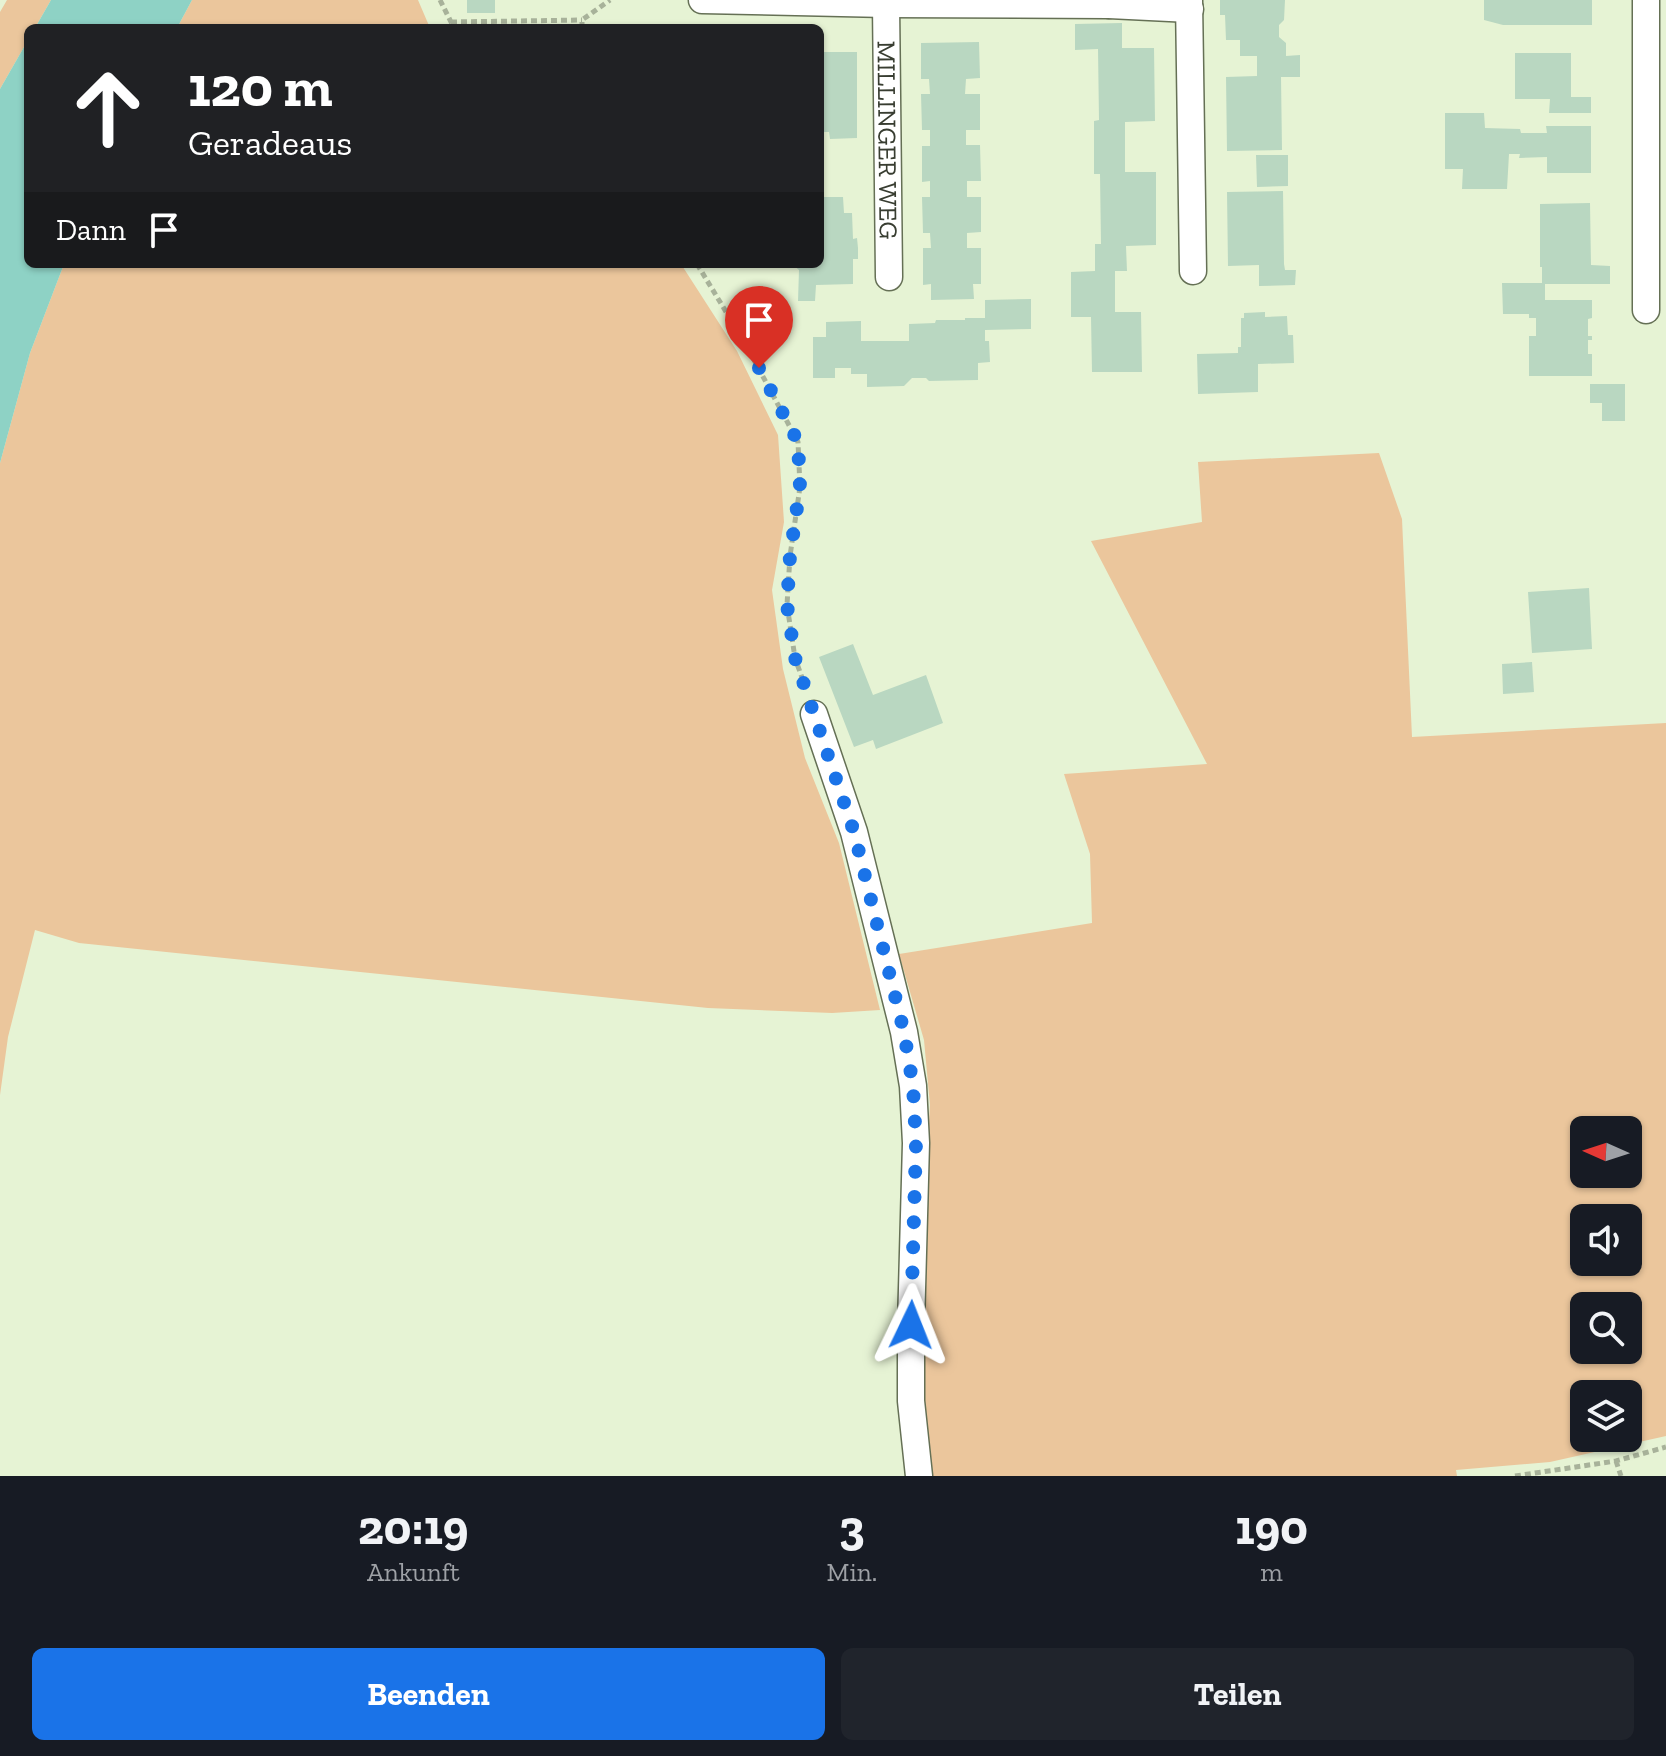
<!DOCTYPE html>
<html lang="de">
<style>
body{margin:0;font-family:"Zilla Slab",serif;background:#20242c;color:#f1f3f6;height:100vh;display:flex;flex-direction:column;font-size:30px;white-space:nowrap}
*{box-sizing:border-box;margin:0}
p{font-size:26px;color:#9ea1a6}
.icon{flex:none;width:44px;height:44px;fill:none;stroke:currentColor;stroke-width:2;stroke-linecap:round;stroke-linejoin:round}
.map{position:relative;height:1476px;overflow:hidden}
.panel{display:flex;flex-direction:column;background:#171b24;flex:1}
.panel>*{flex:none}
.hud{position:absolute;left:24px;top:24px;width:800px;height:244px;border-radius:12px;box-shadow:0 2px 6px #0004;background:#202124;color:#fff;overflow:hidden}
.needle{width:52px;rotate:273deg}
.tools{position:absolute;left:1570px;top:1116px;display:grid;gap:16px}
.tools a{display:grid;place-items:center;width:72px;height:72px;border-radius:12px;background:#171b24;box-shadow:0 2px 6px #0004;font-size:40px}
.pin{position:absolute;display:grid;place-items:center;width:68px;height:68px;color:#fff;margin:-82px -34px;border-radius:50% 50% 50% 0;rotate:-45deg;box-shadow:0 0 8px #0007}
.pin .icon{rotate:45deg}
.me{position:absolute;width:88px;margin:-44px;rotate:2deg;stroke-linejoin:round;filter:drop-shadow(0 0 6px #0008)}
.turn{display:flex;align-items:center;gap:28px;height:168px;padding:0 32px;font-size:36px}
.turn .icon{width:104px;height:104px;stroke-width:2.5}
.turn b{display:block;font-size:56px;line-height:68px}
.then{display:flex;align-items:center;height:76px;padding:0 32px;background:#0003;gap:16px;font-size:30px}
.eta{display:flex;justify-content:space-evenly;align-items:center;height:136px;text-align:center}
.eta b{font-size:48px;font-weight:700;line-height:56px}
.primary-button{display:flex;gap:16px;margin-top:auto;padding:16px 32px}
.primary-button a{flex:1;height:92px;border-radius:12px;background:#1a73e8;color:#fff;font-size:32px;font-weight:700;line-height:92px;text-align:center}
.primary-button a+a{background:#20242c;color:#f1f3f6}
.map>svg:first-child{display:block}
.green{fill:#ebc69c;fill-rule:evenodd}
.water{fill:#8ed2c5}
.building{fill:#b9d7c1}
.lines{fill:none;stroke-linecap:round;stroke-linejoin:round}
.street-casing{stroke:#657055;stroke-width:29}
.path{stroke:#a8b29a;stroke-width:5;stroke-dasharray:6 4;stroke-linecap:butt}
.street{stroke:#fff;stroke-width:26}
.route{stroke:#1a73e8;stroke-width:14;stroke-dasharray:0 25.2}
.labels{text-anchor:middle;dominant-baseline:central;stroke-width:6;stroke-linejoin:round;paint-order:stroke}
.street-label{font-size:26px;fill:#383d31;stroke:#f6feec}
</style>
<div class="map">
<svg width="1666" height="1476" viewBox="0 0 1666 1476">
<rect width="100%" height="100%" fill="#e6f3d4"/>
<path class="green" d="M7,0H51L35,28H28V40L0,89V12Z
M192,0H418L430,28H177Z
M64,264H681L737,351L778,435L784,522L772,590L783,669L805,758L839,843L880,1010L832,1013L708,1008L79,943L35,930L8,1037L0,1095V463L30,353Z
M1379,453L1402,519L1412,737L1666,723V1436L1550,1462L1456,1470L1457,1476H927L920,1441L925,1184L930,1105L924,1040L899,954L1092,923L1090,854L1064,774L1207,764L1091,541L1202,522L1198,462ZM1584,1130H1628V1174H1584ZM1584,1218H1628V1262H1584ZM1584,1306H1628V1350H1584ZM1584,1394H1628V1438H1584Z"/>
<path class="water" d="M51,0H192L177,28H35Z
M28,40V264H64L30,353L0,463V89Z"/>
<path class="building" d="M467,0H495V13H467Z
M1220,0H1285L1284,20L1279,25V37L1286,43V56L1300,55V77H1281L1282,150L1227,151L1226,77L1257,76V56H1240V40H1226L1225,15H1220Z
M1484,0H1592V25H1503L1484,20Z
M1122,23V48H1154L1155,121L1125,122V172H1156V245L1126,246L1127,271H1115V312H1141L1142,372H1092L1091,317H1071V272L1095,271V244H1101L1100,174H1094V121L1099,120L1098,49L1075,50V24Z
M979,42L980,78L966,79L965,94H980V130H966V145H980L981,181H967V197H981V232L967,233V248H981V284H973L974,299L931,300V284L923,285V248H931L930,233H923L922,197H930V181L922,182V146H930V130H922L921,94H930L929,79H921V43Z
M820,52H857V138L830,139L829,132H820Z
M1515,53H1571V97H1591V113H1549L1550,99H1515Z
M1445,113H1484L1485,128L1520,129L1521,133H1547L1546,126H1591V173H1547V157L1519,158L1520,154H1509L1507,189H1462L1463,169H1445Z
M1256,155H1288V186L1257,187Z
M1283,191L1284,264L1285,270H1296L1295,285L1259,286V265L1228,266L1227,192Z
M820,197H843L844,213H852L853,239L857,238L858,248V259H853V284L816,285L815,301H798L799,270L792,264H820Z
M1590,203L1591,265L1610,266V284H1545V300H1592V318L1588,319V336H1592V340H1588V354H1592V376H1529V336H1536V318H1529V314H1503L1502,283H1542V267H1540V204Z
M1031,299V329L985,330V341H989L990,362L978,363V380L929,381L926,378H912L904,386L867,387V374H851V368H835V378H813V337H826V322L861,321V341H909V324L935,323L936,320H965V318H985V300Z
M1265,312V317L1287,316L1288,335H1293L1294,363L1258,364V392L1198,394L1197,354L1238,353V347H1241V318H1244V313Z
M1590,384H1625V421H1602V403H1590Z
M1589,588L1592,649L1532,653L1528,592Z
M853,644L873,695L926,675L943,723L876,749L873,740L854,747L819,657Z
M1532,662L1534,692L1503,694L1502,664Z"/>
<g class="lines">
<defs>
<g id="street">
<path d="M702,0L886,4L1109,5L1110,0"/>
<path d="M1189,0L1193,271"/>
<path id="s1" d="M886,4L889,277"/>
<path d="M1109,5L1190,9"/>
<path d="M1646,310V0"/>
<path d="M814,714L854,832L904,1032L913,1086L916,1143L911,1325V1401L919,1476"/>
</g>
</defs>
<use href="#street" class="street-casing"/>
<path class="path" d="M440,0L454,28
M451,22L582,20
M582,28V20L610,0
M697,264L745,343L798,442L800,487L790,556L787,605L795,658L805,686
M1616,1461L1621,1476
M1515,1476L1616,1461L1666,1447"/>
<use href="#street" class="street"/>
</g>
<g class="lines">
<path class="route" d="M759,368L798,442L800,487L790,556L787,605L795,658L854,832L904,1032L913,1086L916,1143L911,1325"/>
</g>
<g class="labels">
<g class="street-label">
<text stroke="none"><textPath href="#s1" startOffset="136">MILLINGER WEG</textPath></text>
</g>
</g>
</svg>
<div class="tools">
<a><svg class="needle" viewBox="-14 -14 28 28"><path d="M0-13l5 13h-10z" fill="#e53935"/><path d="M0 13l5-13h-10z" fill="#9ea1a6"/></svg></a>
<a><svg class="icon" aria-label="sound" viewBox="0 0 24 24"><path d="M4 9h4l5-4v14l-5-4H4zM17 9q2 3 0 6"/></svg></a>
<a><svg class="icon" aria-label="search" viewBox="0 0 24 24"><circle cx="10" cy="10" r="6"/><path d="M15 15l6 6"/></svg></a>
<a><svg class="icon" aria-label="layers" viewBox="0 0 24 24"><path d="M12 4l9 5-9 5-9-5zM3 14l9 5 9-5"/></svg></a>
</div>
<div class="pin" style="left:759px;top:368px;background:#d93025"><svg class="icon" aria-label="arrive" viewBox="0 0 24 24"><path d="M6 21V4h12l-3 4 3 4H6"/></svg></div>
<svg class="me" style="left:911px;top:1325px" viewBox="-20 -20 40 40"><path d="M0-17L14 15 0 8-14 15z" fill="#1a73e8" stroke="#fff" stroke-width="4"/></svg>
<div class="hud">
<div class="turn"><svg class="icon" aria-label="ahead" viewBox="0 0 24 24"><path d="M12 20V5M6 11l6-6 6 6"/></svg><div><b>120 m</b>Geradeaus</div></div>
<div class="then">Dann<svg class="icon" aria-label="arrive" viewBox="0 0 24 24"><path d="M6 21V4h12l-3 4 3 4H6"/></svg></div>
</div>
</div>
<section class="panel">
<div class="eta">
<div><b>20:19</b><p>Ankunft</p></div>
<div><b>3</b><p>Min.</p></div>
<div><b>190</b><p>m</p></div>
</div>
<div class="primary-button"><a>Beenden</a><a>Teilen</a></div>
</section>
